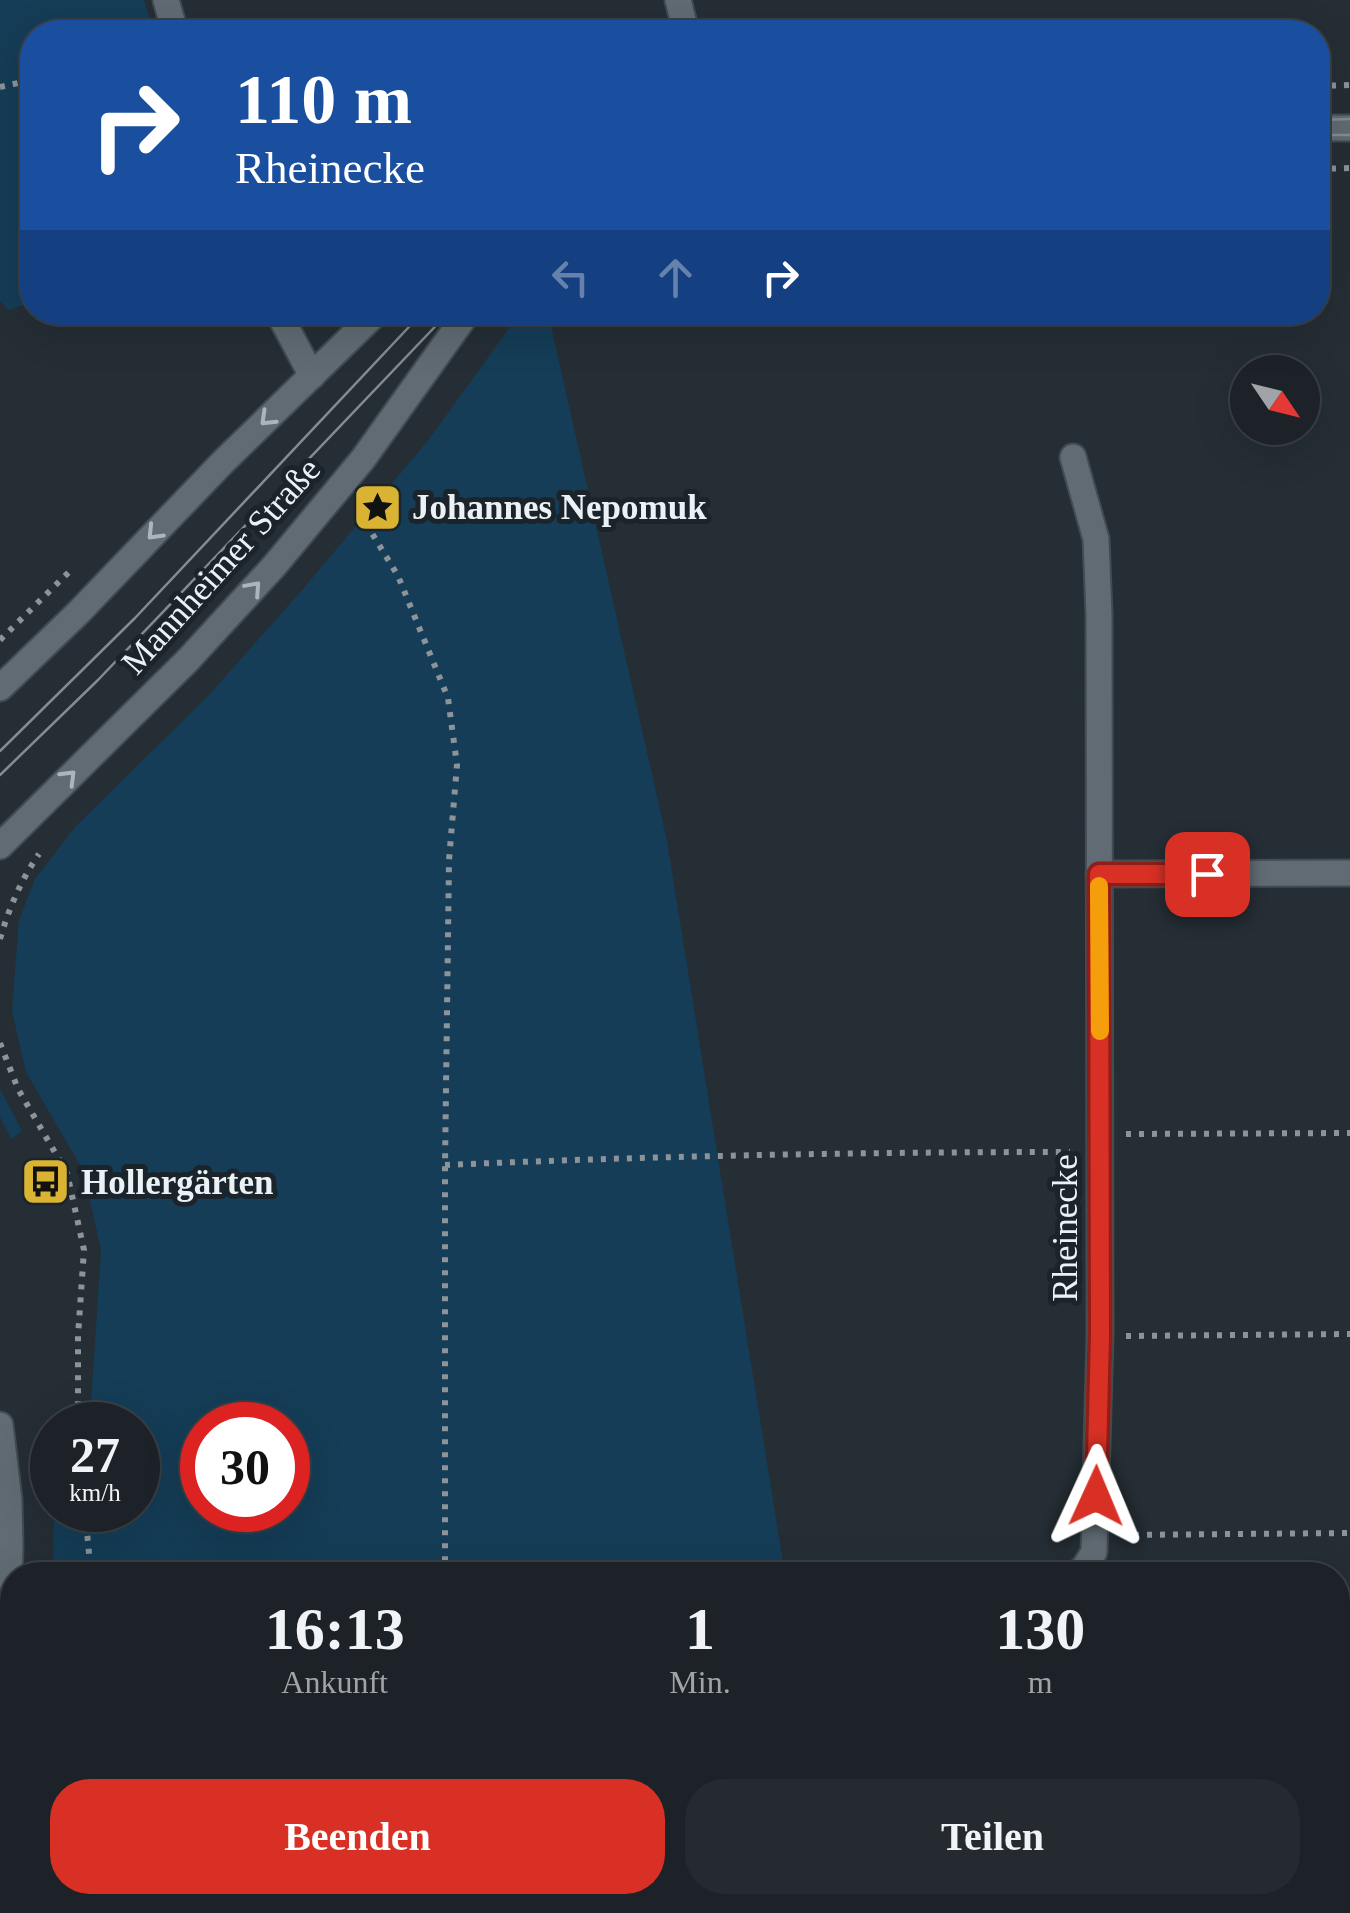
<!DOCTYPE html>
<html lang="de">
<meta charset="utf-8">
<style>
body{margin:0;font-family:"Times New Roman",serif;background:#252a30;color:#f1f3f6;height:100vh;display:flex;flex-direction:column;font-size:38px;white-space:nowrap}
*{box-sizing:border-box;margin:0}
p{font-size:32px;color:#a0a4a8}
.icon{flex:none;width:55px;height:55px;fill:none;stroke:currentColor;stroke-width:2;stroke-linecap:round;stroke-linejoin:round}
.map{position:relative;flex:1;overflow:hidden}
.drawer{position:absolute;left:0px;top:1562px;width:1350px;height:352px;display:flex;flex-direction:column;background:#1c2228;border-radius:40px 40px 0 0;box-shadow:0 10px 40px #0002,0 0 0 2px #3a3f45}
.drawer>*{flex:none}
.top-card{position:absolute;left:20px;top:20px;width:1310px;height:305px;border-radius:40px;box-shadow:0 10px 40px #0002,0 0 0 2px #3a3f45;background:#1a4fa0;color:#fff;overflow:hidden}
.needle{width:65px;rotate:125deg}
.tools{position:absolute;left:1230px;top:355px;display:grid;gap:20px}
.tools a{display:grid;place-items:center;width:90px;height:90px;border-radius:50%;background:#1c2228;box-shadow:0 10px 40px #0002,0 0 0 2px #3a3f45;font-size:50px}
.speed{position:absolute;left:30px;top:1402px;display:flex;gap:20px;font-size:50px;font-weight:700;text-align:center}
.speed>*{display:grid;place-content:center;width:130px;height:130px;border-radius:50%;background:#1c2228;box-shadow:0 10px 40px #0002,0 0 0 2px #3a3f45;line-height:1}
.speed small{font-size:25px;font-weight:400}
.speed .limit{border:15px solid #d22;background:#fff;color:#111}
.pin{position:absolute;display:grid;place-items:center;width:85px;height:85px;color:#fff;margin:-42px;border-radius:20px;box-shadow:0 5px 15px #0006}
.me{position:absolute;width:110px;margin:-55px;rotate:1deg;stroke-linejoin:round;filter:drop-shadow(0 0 8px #0008)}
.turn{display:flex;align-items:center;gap:35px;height:210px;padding:0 50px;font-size:45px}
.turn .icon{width:130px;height:130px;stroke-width:2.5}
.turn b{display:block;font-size:70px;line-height:85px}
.lanes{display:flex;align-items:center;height:95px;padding:0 50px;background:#0003;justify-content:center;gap:50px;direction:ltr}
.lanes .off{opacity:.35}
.eta{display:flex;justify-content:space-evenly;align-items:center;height:170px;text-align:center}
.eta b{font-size:60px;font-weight:800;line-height:70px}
.cta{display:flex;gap:20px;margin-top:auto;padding:20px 50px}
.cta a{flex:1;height:115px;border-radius:40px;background:#d93025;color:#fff;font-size:40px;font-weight:800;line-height:115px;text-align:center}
.cta a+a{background:#252a30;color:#f1f3f6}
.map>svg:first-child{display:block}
.green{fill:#153d57;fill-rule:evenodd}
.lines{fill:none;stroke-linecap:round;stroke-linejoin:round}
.street-casing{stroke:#424b51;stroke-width:29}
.secondary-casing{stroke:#424b51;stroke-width:29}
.path{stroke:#8c9499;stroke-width:6;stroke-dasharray:5 8;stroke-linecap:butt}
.street{stroke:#606b73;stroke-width:25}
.secondary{stroke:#606b73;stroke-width:25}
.tram{stroke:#848c92;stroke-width:2.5}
.oneway{stroke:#acb5bb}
.route-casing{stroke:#8d1f18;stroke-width:25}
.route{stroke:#d93025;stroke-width:18}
.slow{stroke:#f59e0b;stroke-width:18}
.labels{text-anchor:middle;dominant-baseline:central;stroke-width:10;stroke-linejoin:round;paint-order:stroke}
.poi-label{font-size:35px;font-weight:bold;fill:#ebf2f6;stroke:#1b242b;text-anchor:start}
.street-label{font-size:35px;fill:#ebf2f6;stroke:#1b242b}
</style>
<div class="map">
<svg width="1350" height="1913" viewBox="0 0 1350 1913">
<rect width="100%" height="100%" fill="#252e35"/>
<path class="green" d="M0,0H144L154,32H32V302L9,310L0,301Z
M520,313H548L667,841L785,1575H53L54,1510H138V1425H79L91,1404L101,1250L84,1172L26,1072L12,1011L19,920L35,879L76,826L208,696L303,589L430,438ZM288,1425V1510H202V1425Z
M0,1089L22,1131L11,1139L0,1117Z
M44,1903V1902L137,1903L123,1913H44Z
M513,1903H1256L1240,1913H528Z"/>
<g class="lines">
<defs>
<path id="street" d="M166,0L175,32
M678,0L686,32
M278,312L312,376
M1073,457L1096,539L1099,615L1100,1336L1094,1552L1084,1568L1075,1575
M1099,874L1350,873"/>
<path id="secondary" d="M1318,128H1350
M0,688L78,613L222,463L377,312
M0,846L188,660L275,565L363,459L468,312
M0,1425L9,1500L10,1546L0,1913
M466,1902L484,1913
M180,1913L198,1902
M1333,1913L1350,1902"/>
</defs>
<use href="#street" class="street-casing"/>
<use href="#secondary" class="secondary-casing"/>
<path class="path" d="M1318,86L1350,85
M0,87L32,80
M1318,169L1350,168
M359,512L398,576L448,698L457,765L449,860L445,1165V1575
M0,640L74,567
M0,939C9,908 21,880 39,854
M0,1043L18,1089L67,1173L84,1250L78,1336V1425
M1126,1134L1350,1133
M445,1165C653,1156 861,1152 1070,1152
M1126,1336L1350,1334
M85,1510L91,1575
M1121,1535L1350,1533
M1338,1851L1350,1850
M378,1902L416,1913
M667,1902L669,1913
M250,1913L268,1906L298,1902"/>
<use href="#street" class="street"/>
<use href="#secondary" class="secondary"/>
<path class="tram" d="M1318,120L1350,119
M1318,135H1350
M0,751L135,618L423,312
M0,775L98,680L449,312"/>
</g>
<defs><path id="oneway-chevron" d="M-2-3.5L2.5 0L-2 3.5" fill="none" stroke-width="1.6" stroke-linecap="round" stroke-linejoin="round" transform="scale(2.5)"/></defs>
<g class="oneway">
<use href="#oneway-chevron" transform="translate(267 419) rotate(136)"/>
<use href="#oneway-chevron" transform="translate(154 533) rotate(134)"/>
<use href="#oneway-chevron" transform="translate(254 588) rotate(-48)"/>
<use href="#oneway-chevron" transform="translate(69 777) rotate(-45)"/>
</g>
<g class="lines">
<defs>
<path id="route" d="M1096,1496L1100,1336L1099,874H1207"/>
</defs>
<use href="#route" class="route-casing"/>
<use href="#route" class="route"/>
<path class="slow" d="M1099,886L1100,1031"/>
</g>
<defs>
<symbol id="sight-square" viewBox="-11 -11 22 22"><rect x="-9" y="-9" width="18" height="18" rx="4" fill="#dab333" stroke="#1b242b"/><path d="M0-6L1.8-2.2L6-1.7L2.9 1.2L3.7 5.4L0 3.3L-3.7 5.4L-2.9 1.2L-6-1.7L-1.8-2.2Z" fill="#111"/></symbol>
<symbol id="bus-square" viewBox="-11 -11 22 22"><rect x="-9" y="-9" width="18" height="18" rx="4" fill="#dab333" stroke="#1b242b"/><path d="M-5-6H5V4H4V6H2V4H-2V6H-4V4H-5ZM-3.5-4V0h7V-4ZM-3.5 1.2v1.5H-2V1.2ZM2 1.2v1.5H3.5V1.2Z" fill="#111"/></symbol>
</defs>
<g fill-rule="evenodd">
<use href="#sight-square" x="350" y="480" width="55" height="55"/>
<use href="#bus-square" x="18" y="1154" width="55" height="55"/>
</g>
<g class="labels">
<g class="poi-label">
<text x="412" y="507">Johannes Nepomuk</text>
<text x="81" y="1182">Hollergärten</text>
</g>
<g class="street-label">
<text transform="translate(221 566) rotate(-48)">Mannheimer Straße</text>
<text transform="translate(1065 1228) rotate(-90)">Rheinecke</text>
</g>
</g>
</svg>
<div class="tools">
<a><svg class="needle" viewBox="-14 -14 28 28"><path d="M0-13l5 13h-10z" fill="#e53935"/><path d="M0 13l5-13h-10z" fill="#a0a4a8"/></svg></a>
</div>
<div class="speed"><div>27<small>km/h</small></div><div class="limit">30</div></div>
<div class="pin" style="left:1207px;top:874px;background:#d93025"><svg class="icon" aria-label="arrive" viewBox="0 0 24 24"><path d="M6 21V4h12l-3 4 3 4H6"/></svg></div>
<svg class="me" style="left:1096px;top:1496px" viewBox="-20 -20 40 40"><path d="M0-17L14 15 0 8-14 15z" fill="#d93025" stroke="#fff" stroke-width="4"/></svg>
<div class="top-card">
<div class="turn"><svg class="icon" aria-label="right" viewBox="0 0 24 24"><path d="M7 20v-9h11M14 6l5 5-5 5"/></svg><div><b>110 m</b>Rheinecke</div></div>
<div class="lanes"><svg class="icon off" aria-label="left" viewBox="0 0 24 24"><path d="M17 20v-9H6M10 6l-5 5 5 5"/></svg><svg class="icon off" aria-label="ahead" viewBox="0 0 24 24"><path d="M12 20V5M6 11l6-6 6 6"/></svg><svg class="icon" aria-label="right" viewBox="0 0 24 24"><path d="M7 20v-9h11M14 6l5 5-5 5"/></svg></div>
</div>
<section class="drawer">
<div class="eta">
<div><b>16:13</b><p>Ankunft</p></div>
<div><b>1</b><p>Min.</p></div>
<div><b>130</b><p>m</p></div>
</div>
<div class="cta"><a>Beenden</a><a>Teilen</a></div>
</section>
</div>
